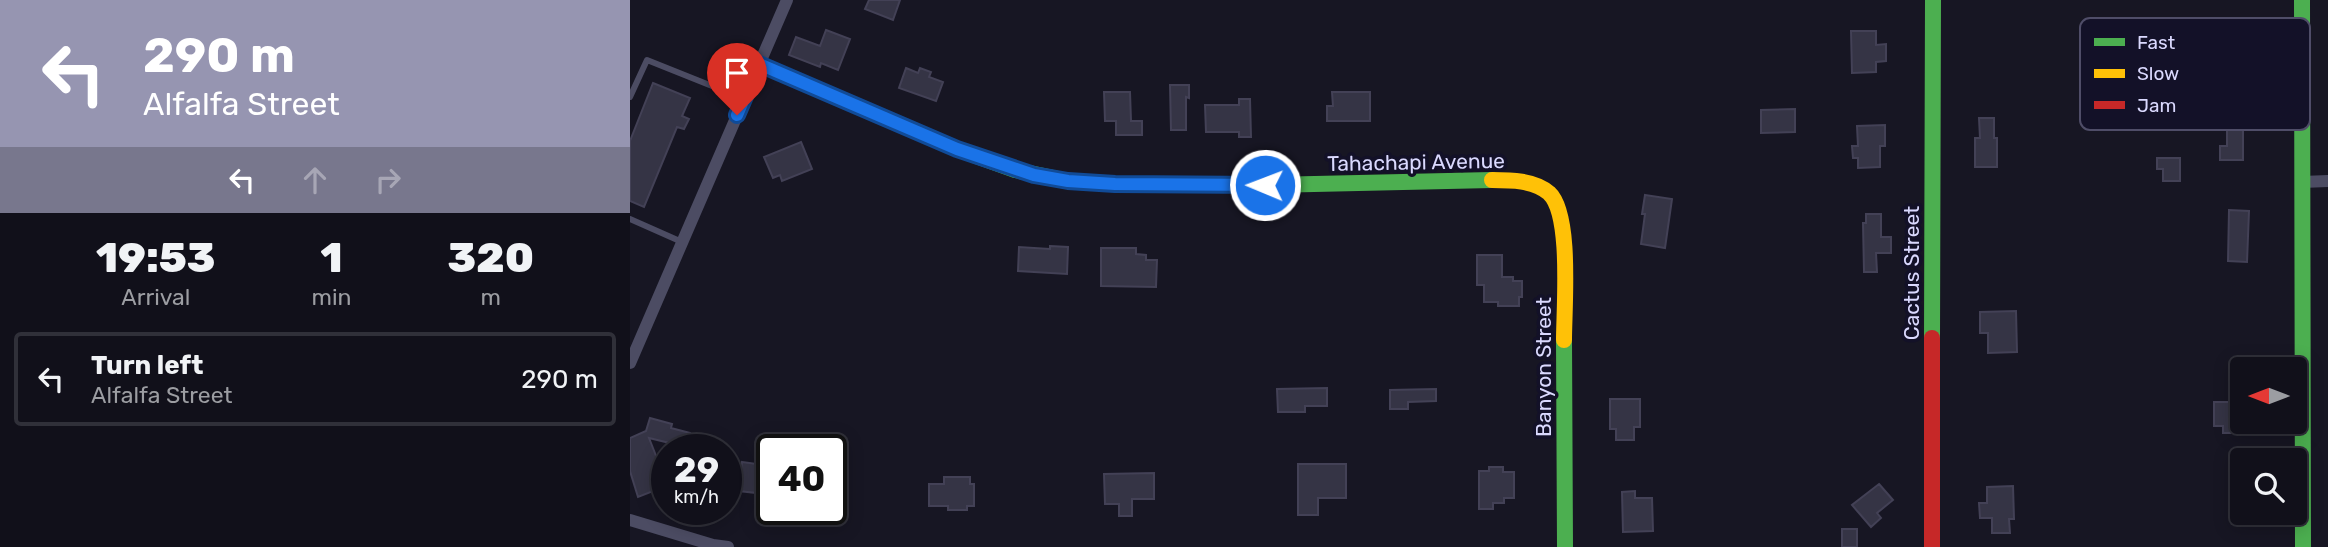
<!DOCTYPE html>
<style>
body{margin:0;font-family:Rubik,sans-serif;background:#1a1923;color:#f1f3f6;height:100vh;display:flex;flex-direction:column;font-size:26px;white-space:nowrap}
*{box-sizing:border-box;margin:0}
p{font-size:23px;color:#9c9da2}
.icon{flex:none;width:38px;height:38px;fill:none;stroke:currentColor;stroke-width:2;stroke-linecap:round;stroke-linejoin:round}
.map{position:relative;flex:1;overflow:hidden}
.drawer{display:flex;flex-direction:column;background:#11101a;width:630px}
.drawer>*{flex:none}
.banner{background:#9695b1;color:#fff;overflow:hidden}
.needle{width:46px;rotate:270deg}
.tools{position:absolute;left:1600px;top:357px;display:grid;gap:14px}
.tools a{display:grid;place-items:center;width:77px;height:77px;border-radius:7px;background:#11101a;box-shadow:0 4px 18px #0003,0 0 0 2px #303039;font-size:35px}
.speed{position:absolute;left:21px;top:434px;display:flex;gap:14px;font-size:35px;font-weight:700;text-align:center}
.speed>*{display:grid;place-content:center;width:91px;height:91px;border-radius:50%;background:#11101a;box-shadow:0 4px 18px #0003,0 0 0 2px #303039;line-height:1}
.speed small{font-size:18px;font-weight:400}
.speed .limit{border:4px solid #111;border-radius:10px;background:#fff;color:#111}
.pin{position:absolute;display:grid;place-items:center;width:60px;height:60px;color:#fff;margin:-72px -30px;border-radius:50% 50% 50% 0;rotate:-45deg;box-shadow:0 0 7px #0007}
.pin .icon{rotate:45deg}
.me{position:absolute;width:77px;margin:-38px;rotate:271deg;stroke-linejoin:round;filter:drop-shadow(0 0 5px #0008)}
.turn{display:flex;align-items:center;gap:24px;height:147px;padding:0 28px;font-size:32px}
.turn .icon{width:91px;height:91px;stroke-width:2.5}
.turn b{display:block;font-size:49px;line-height:60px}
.lanes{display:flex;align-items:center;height:66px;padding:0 28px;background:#0003;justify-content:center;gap:35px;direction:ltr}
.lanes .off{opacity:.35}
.eta{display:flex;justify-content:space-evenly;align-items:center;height:119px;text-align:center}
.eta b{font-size:42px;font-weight:800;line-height:49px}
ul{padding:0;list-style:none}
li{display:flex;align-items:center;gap:21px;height:94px;margin:0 14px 10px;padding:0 14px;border:4px solid #303039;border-radius:7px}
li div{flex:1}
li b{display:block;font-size:26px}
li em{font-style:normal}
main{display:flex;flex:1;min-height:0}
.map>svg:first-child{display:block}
.building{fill:#353445;stroke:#434156;stroke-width:2}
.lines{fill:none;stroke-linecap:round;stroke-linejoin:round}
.lane{stroke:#4c4c63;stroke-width:6}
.street{stroke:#4c4c63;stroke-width:12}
.fast{stroke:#4caf50;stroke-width:16}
.slow{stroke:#ffc107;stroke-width:16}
.jam{stroke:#c62828;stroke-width:16}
.route-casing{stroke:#114b97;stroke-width:18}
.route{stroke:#1a73e8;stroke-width:12}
.labels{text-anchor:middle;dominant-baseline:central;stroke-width:7;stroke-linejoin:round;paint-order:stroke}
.street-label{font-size:21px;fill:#dad9fe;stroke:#131128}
.key{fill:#131128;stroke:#4f4d68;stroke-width:2}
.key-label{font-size:19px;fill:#dad9fe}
</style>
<main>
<section class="drawer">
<div class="banner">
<div class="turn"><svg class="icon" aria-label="left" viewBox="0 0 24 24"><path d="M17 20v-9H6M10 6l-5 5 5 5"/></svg><div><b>290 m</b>Alfalfa Street</div></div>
<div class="lanes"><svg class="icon" aria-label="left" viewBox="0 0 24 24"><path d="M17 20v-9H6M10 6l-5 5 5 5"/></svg><svg class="icon off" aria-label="ahead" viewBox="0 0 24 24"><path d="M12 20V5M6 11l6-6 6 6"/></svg><svg class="icon off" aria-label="right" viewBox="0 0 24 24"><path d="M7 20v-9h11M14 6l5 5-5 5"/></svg></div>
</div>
<div class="eta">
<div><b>19:53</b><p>Arrival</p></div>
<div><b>1</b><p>min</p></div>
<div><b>320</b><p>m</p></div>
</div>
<ul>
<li><svg class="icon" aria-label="left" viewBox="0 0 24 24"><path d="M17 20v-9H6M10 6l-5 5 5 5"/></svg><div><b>Turn left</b><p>Alfalfa Street</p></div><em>290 m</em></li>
</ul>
</section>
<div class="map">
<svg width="1698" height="547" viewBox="0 0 1698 547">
<rect width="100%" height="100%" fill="#171623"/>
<path class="building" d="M239,0H270L263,20L235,9Z
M196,30L220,39L208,70L191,63L190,67L159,55L166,37L190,46Z
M1221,31H1246V45L1256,44V61L1246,62V72L1222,73Z
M276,68L288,73L290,68L301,72L299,77L313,82L306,101L269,88Z
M23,83L60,98L52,116L59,119L54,129L47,127L14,207L0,201V141Z
M540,85H559V98L556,97V130H541Z
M474,92H500L501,121H512V135H486V121H475Z
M702,92H740V121H697V106H703Z
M609,99H620L621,137H609V132H576L575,105H609Z
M1165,109V132L1131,133V110Z
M1349,118H1364V138H1367V167H1345V138H1350Z
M1597,118H1613V160H1590V146H1597Z
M1255,125V146H1250V167L1228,168V158H1223L1222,146H1228L1227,126Z
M171,142L182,169L152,181L150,175L143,178L134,157Z
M1527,158H1550V181H1533V169H1527Z
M1015,195L1042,199L1035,248L1011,244L1015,214H1012Z
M1599,210L1619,211L1617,262L1598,261Z
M1236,214H1251V237H1261V253H1246L1247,272H1234L1233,223H1236Z
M420,246L438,247L437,274L388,271L389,247L420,249Z
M471,248H506V254L516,255V260H527L526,287L471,286Z
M847,255H872V277H883V281H892V297H889V306H868V302H854V285H847Z
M1386,311L1387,352L1358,353V333H1350V312Z
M697,388V406H675V412H648L647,389Z
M806,389V401L778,402V409H760V390Z
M980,399H1010V427H1004V440H986V429H980Z
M1584,402H1612V422H1624V433H1593V426H1584Z
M20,418L42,424L41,428L60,433L56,447L19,438L36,481L29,484L31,488L8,497L0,471V438L16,431Z
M112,462L134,465L133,471L142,472L139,505L125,503L126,493L109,491Z
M668,464H716V498H688V515H668Z
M859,467H873V472H884V498H874V503H863V509H849V471H859Z
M524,473V499H502V516H489V504H475L474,474Z
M314,477H340V484H344V506H337V510H318V506H299V484H314Z
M1249,484L1263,500L1247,513L1251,518L1241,527L1222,505Z
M1383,486L1384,519H1379L1380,533H1362V518H1350L1349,503H1357V487Z
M1005,491V498H1022L1023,531L993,532L992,492Z
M1212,529H1227V547H1212Z"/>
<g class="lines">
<path class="lane" d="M0,97L17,60L82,86
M0,219L52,242"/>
<path class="street" d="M1672,182L1698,181
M0,363L157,0
M0,520L83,545L98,547"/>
<path class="fast" d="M1672,0L1673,547
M129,64L327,149L385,170L438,181L485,184L635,185L862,180
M1302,338L1303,0
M934,340L935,547"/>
<path class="slow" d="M862,180C880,180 904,180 919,193C942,214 934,307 934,340"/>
<path class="jam" d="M1302,547V338"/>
</g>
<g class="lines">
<defs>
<path id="route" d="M107,115L129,64L327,149L404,175L438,181L485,184L635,185"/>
</defs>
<use href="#route" class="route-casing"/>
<use href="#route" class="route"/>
</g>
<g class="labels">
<g class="street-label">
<text transform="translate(786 162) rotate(-1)">Tahachapi Avenue</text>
<text transform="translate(1281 273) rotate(-90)">Cactus Street</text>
<text transform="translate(913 367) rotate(-90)">Banyon Street</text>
</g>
</g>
<rect x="1450" y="18" width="230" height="112" rx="10" class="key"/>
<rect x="1464" y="38" width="31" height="8" fill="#4caf50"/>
<rect x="1464" y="69" width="31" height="9" fill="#ffc107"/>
<rect x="1464" y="101" width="31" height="8" fill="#c62828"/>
<g class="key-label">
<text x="1507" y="49">Fast</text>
<text x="1507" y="80">Slow</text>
<text x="1507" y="112">Jam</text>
</g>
</svg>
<div class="tools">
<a><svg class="needle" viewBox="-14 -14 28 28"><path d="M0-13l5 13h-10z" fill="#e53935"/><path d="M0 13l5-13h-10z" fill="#9c9da2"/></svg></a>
<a><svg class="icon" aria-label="search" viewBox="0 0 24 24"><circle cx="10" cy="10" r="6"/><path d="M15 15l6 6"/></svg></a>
</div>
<div class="speed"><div>29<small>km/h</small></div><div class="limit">40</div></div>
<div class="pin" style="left:107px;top:115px;background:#d93025"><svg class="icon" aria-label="arrive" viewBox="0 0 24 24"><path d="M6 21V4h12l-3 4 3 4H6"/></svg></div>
<svg class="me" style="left:635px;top:185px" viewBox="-20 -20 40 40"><circle r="17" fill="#1a73e8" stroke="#fff" stroke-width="3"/><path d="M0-11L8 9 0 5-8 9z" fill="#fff"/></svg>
</div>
</main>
